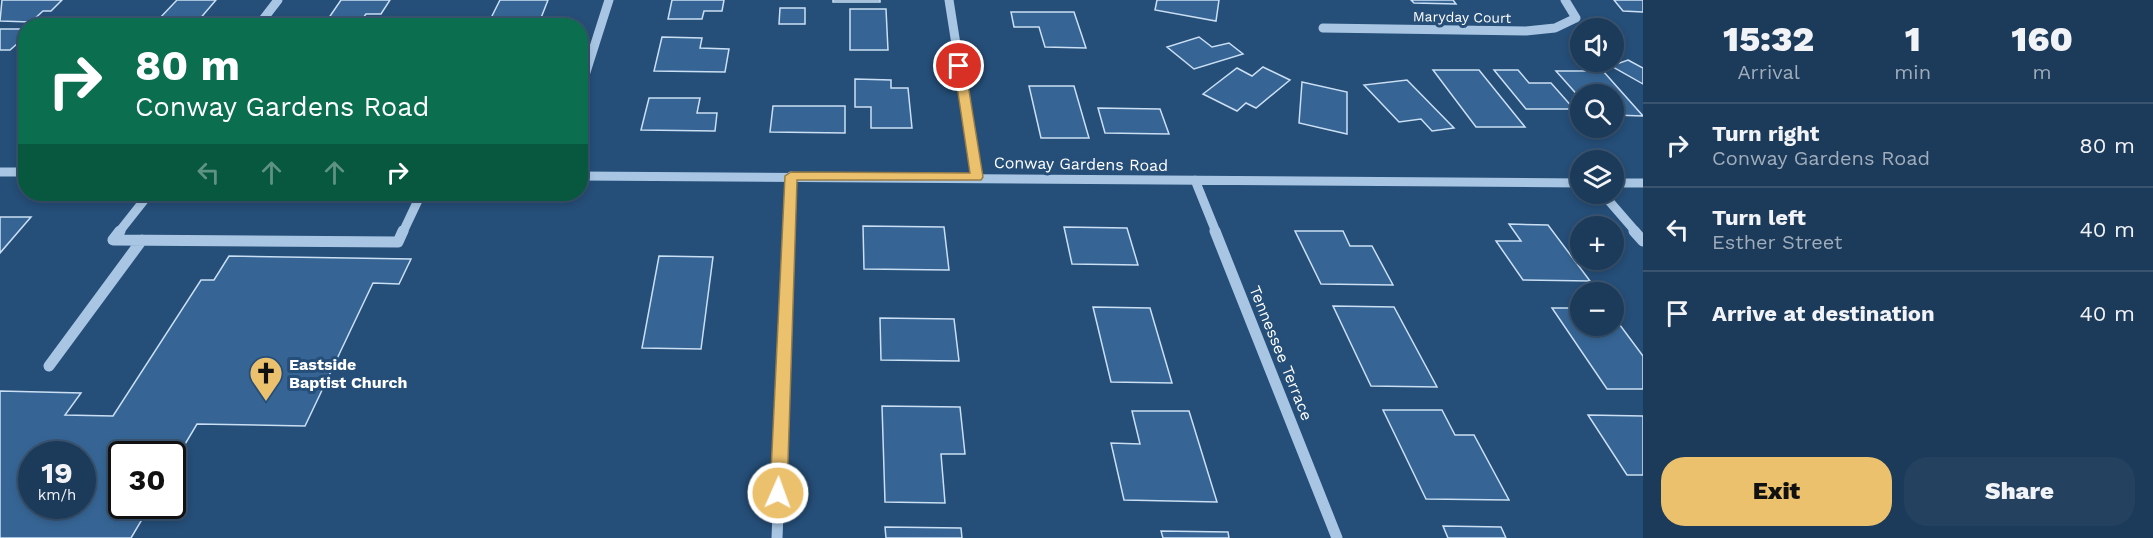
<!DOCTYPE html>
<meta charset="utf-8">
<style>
body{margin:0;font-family:"Work Sans",sans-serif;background:#254160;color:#f1f3f6;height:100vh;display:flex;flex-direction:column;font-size:22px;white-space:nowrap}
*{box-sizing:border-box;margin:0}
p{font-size:20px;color:#a0adbb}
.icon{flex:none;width:33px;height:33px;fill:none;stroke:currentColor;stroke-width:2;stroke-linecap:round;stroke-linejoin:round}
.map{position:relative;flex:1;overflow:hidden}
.details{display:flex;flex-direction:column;background:#1c3a5a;width:510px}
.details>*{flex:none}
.top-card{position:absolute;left:18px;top:18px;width:570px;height:183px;border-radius:24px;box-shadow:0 3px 9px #0003,0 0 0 2px #3a5470;background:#0b6e4f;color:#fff;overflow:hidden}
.buttons{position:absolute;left:1570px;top:18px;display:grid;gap:12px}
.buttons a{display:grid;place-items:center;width:54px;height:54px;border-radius:50%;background:#1c3a5a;box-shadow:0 3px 9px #0003,0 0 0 2px #3a5470;font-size:30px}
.speed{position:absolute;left:18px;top:441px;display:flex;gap:12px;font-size:30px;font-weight:700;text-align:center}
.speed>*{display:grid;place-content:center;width:78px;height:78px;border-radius:50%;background:#1c3a5a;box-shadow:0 3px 9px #0003,0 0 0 2px #3a5470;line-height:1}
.speed small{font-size:15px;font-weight:400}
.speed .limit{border:3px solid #111;border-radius:9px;background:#fff;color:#111}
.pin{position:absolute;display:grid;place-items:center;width:51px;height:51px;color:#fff;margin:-26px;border:3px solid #fff;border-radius:50%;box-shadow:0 2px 6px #0007}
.me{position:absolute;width:66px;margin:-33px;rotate:2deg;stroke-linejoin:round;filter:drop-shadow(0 0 4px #0008)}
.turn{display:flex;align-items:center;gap:21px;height:126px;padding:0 18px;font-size:27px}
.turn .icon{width:78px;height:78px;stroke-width:2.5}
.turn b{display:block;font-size:42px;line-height:51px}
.lanes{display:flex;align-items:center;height:57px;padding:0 18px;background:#0003;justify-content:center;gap:30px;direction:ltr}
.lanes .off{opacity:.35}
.eta{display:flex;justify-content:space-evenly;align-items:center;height:102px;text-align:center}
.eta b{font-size:36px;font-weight:800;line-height:42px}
.action{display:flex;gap:12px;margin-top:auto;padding:12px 18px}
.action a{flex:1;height:69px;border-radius:24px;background:#ecc16d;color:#111;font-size:24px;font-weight:800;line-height:69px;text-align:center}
.action a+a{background:#254160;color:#f1f3f6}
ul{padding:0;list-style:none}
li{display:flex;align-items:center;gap:18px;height:84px;padding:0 18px;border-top:2px solid #3a5470}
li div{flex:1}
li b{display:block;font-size:22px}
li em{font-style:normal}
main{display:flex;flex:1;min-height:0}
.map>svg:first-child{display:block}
.building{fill:#366595;stroke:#cadff3;stroke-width:1.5;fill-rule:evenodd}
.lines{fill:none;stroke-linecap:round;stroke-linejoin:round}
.minor-far1{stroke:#a8c6e3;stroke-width:9}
.minor{stroke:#a8c6e3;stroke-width:11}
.route{fill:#ecc16d;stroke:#997d47;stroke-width:1.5}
.labels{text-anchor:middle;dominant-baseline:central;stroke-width:6;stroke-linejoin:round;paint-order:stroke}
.far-street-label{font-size:14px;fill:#fff;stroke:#254e78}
.street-label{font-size:16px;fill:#fff;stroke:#254e78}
.poi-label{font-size:16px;font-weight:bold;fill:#fff;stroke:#254e78;text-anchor:start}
</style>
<main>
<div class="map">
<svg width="1643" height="538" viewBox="0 0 1643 538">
<rect width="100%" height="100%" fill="#254e78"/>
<path class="building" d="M2,0H62L51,11H43L31,22L0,21Z
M177,0H216L198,21L158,20Z
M341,0H390L381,14H366L360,22H326Z
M500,0H548L539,23L489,22Z
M672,0H724L722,11H704L702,19H668Z
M833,0H880V2H833Z
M1157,0H1219L1216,21L1155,10Z
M1411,0H1453L1456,4L1414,3Z
M1614,0H1643V12L1623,11Z
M780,8H805V24H779Z
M850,9H886L888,50H850Z
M1011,12H1074L1086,48L1045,47L1039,27H1014Z
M0,29H26V36L10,50H0Z
M662,37L702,38L700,48L729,49L725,72L654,71Z
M1199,37L1212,47L1229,43L1243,54L1194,69L1167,47Z
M1628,60L1643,68V84L1611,66Z
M1263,67L1290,80L1256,108L1246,103L1237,111L1203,94L1237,68L1252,76Z
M1433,70H1479L1525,127H1476Z
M1494,70H1518L1529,83H1551L1574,109H1526Z
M1556,71H1603L1643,116L1614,115V94H1581V99Z
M855,79L891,80V88H908L912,128H871V107H855Z
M1407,80L1454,128L1432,131L1421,119L1399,122L1364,85Z
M1302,82L1347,92V134L1299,123Z
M1029,86H1074L1089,138H1041Z
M649,98H700L697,113H717L715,131L641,130Z
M773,106H845V133L770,132Z
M1098,108L1160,109L1169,134L1105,133Z
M0,217H31L0,253Z
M1509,224L1548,225L1590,281L1523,280L1496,241H1521Z
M863,226L944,227L949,270L864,269Z
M1064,227L1127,228L1138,265L1072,264Z
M1295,231H1343L1350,246H1372L1393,285L1321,284Z
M229,256L411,259L399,284L373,283L305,426L197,424L172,466V454H122V506H150L131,538H0V391L81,393L65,415L113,416L201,280H214ZM32,454H82V506H32Z
M659,256L713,257L701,349L642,348Z
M1333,306L1394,307L1437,387L1371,386Z
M1093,307L1150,308L1172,383L1111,382Z
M1552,308H1581V326H1614V317L1643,356V389H1607Z
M880,318L954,319L959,361L881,360Z
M882,406L960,407L965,454H941L945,503L885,502Z
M1383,410H1442L1455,435H1474L1509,500L1426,499Z
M1132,411H1189L1217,502L1124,500L1111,443L1140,444Z
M1588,415L1643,416V475H1627Z
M1443,526L1501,527L1506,538H1448Z
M885,527L961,528L962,538H886Z
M1161,531L1228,532L1229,538H1163Z"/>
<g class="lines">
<path class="minor-far1" d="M949,0L977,177
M258,26L278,0
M1323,28L1526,31L1555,28L1576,18L1565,0
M580,91L609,0
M0,172H26
M580,176L1581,183
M1195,180L1216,232
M1614,183H1643
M1603,194L1636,232
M119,232L149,194
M403,232L421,194
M789,232L791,176"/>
<path class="minor" d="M120,231L113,240L398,242L403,231
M1215,231L1337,538
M1634,231L1643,241
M49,366L142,240
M777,538L789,231"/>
</g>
<path class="route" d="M959,63L965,66L983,177L981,180H797L787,493L784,498L778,500L772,498L770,493L785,176L791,172L970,173L954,66Z"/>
<defs>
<symbol id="church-pin" viewBox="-11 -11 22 30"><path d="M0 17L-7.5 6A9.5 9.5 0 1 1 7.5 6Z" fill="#ecc16d" stroke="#254e78"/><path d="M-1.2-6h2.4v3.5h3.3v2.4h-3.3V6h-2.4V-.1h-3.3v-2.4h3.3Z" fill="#111"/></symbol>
</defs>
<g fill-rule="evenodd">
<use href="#church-pin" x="247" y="354" width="38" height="52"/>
</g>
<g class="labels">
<g class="far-street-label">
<text transform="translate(1462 17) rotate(1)">Maryday Court</text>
</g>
<g class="street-label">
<text transform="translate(1081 164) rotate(1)">Conway Gardens Road</text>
<text transform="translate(1281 353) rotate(68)">Tennessee Terrace</text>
</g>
<g class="poi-label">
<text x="289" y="364">Eastside<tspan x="289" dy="18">Baptist Church</tspan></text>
</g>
</g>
</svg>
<div class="buttons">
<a><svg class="icon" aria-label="sound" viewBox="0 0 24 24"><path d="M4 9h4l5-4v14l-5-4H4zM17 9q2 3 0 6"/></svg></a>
<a><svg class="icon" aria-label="search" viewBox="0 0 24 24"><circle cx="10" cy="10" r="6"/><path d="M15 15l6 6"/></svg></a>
<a><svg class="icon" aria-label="layers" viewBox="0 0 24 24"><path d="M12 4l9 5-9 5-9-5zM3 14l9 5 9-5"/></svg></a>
<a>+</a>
<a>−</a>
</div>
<div class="speed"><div>19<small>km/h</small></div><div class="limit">30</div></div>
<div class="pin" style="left:959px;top:66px;background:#d93025"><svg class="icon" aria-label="arrive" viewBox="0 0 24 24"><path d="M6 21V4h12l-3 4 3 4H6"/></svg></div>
<svg class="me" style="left:778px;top:493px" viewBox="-20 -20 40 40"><circle r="17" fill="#ecc16d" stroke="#fff" stroke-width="3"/><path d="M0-11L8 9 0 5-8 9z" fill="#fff"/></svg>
<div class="top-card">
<div class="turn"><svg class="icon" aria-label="right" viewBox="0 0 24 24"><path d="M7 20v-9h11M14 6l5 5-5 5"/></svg><div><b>80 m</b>Conway Gardens Road</div></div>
<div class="lanes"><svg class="icon off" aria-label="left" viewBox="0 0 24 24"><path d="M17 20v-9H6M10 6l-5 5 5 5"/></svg><svg class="icon off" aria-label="ahead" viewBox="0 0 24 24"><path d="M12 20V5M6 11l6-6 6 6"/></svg><svg class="icon off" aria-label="ahead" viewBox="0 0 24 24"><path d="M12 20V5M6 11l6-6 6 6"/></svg><svg class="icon" aria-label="right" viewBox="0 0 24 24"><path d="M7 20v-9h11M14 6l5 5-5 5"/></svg></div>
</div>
</div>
<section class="details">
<div class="eta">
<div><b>15:32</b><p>Arrival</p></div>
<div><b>1</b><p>min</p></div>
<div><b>160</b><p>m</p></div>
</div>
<ul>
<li><svg class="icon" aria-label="right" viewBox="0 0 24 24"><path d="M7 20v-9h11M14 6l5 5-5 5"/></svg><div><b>Turn right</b><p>Conway Gardens Road</p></div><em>80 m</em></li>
<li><svg class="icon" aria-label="left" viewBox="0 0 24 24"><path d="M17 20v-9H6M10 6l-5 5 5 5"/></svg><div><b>Turn left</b><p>Esther Street</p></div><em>40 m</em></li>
<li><svg class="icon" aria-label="arrive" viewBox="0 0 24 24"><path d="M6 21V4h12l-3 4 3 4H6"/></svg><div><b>Arrive at destination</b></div><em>40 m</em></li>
</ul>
<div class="action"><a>Exit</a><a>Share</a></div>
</section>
</main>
